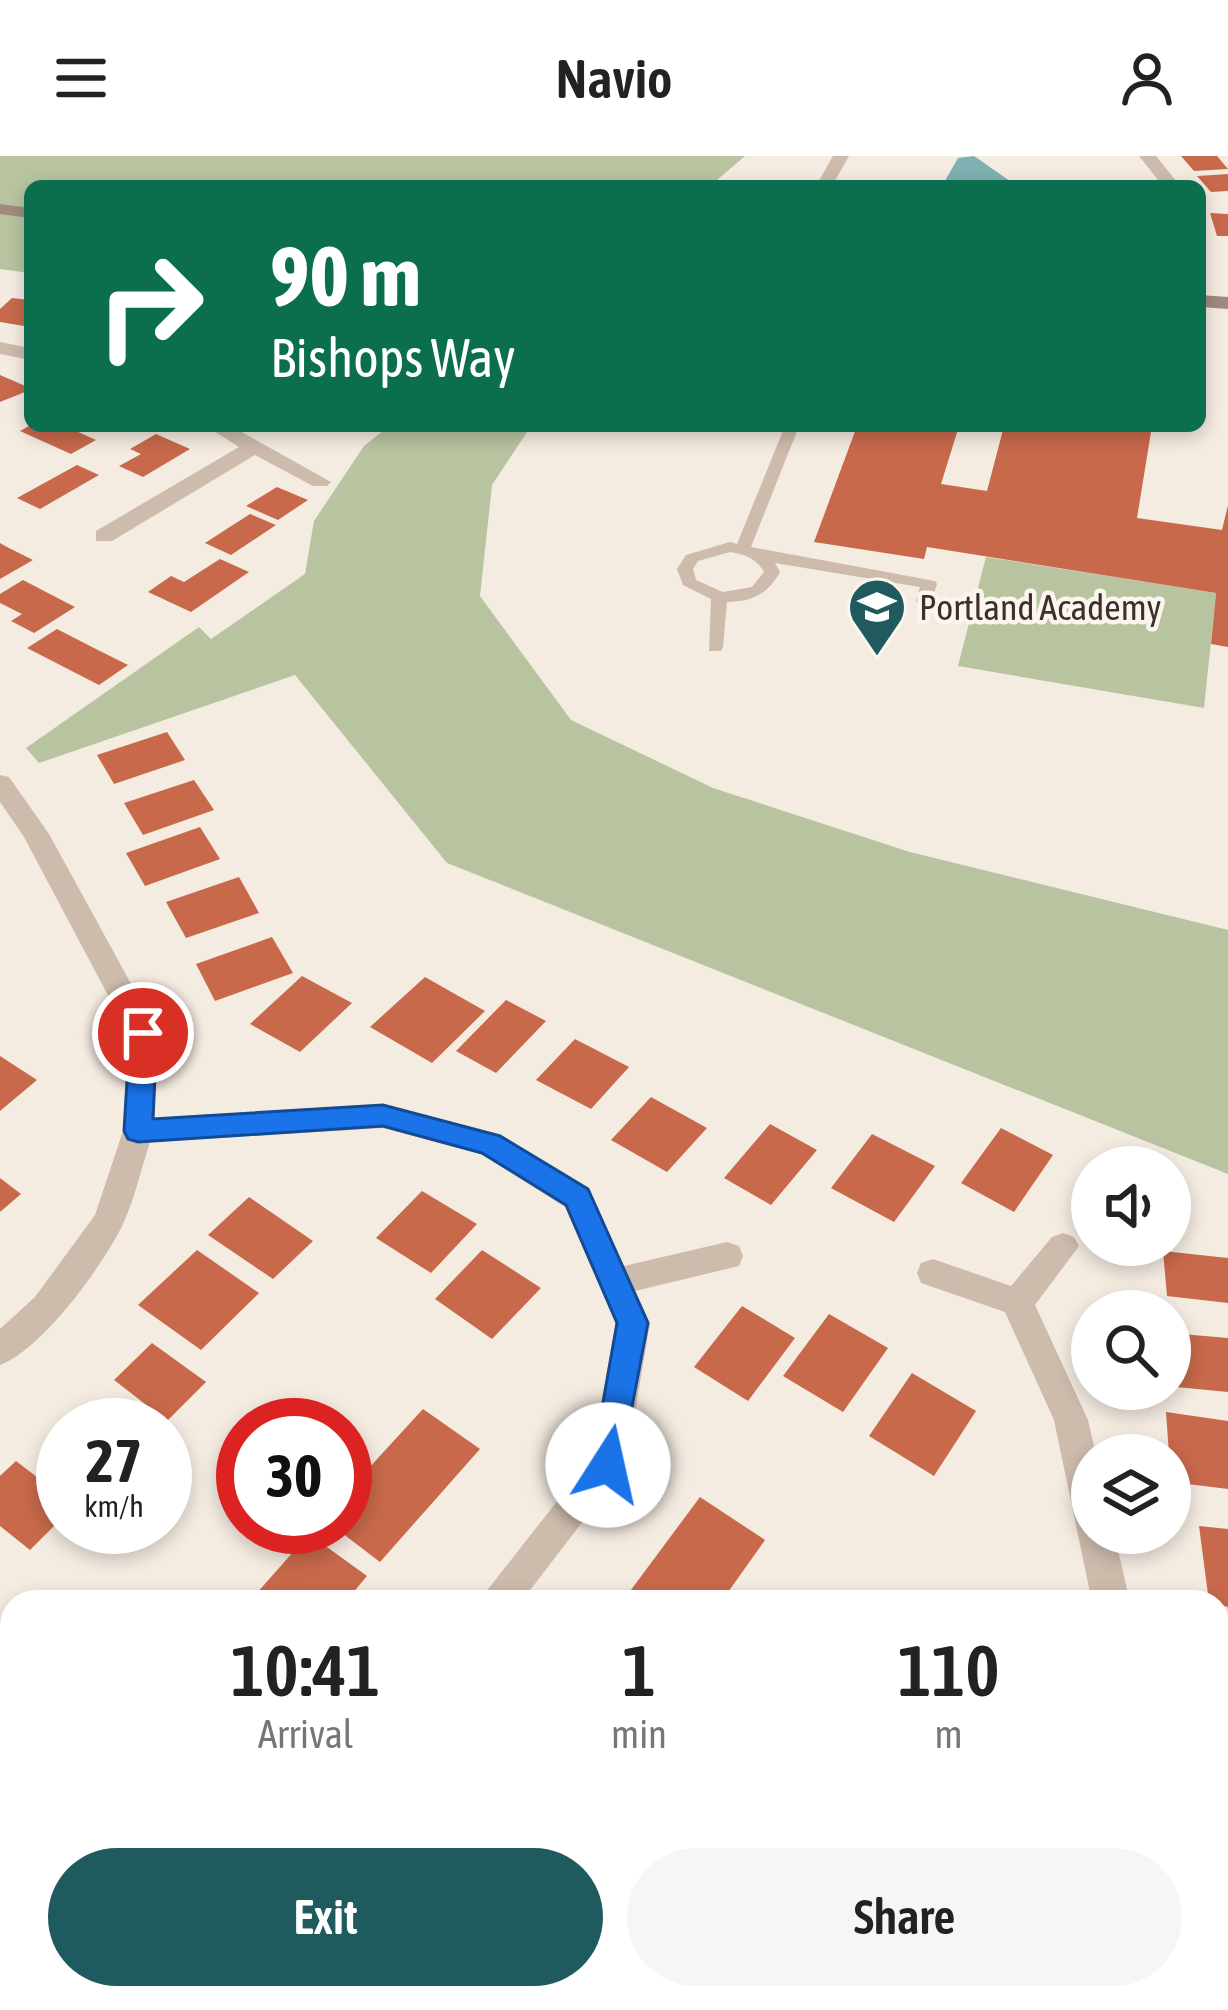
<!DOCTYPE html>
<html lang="en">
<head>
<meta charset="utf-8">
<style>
	body { margin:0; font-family:"Asap Condensed",sans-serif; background:#f6f6f6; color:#222; height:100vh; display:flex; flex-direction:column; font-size:45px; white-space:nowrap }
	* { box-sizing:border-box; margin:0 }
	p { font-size:39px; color:#767676 }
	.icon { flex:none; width:66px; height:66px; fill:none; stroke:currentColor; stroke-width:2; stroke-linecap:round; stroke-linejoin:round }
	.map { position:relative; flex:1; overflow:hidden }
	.sheet { position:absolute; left:0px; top:1434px; width:1230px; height:420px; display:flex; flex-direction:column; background:#fff; border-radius:36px 36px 0 0; box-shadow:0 6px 18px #0003 }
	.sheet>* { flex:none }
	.top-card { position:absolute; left:24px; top:24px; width:1182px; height:252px; border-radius:18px; box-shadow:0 6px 18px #0003; background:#0b6e4f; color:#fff; overflow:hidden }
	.tools { position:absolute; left:1071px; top:990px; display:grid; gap:24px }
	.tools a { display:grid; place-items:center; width:120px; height:120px; border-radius:50%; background:#fff; box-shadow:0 6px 18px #0003; font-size:60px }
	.speed { position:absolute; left:36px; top:1242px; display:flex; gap:24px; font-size:60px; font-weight:700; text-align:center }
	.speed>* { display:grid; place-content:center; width:156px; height:156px; border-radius:50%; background:#fff; box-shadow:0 6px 18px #0003; line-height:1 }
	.speed small { font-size:30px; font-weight:400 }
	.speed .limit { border:18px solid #d22; background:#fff; color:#111 }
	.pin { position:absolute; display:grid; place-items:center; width:102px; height:102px; color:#fff; margin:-51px; border:6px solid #fff; border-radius:50%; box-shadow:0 3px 12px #0007 }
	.me { position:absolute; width:132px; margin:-66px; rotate:10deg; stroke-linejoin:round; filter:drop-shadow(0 0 9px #0008) }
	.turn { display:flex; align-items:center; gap:42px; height:252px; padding:0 48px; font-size:54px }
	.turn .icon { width:156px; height:156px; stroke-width:2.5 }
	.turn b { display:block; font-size:84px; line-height:102px }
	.eta { display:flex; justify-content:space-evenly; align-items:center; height:204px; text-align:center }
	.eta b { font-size:72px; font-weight:600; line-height:84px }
	.button { display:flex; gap:24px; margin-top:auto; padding:24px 48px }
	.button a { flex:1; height:138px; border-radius:72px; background:#1f5a5e; color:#fff; font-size:48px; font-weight:600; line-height:138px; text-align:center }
	.button a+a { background:#f6f6f6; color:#222 }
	header { display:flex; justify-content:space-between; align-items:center; height:156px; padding:0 48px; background:#fff; font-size:54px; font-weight:600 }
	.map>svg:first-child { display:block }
</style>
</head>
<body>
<header><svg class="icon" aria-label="menu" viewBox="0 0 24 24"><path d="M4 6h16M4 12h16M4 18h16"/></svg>Navio<svg class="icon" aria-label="person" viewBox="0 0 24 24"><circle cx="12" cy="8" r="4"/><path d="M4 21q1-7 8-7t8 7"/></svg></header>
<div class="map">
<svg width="1228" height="1854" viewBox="0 0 1228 1854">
	<rect width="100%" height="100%" fill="#f4ebe1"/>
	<g fill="#b8c4a0">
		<polygon points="0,0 745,0 710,30 30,30 30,117 0,113"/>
		<polygon points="389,270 531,270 492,329 480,440 571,564 713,632 910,696 1228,774 1228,1018 447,707 295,519 39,607 26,592 199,471 211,483 305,418 314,365 364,290"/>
		<polygon points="986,401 1216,437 1204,552 958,510"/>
	</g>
	<polygon fill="#7fb0b2" points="974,0 1017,30 948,30 946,23 958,2"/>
	<g fill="#c8694b">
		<polygon points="1181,0 1217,0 1228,13 1194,15"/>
		<polygon points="1228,18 1228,35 1211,36 1197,20"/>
		<polygon points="1210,57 1228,58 1228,80 1217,80"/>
		<polygon points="12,142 30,144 30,171 0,166 0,153"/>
		<polygon points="0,219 30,232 30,234 0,246"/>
		<polygon points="29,270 65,270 96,284 71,298 20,275"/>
		<polygon points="857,270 959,270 941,328 987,335 1004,270 1152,270 1137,362 1222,374 1228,349 1228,491 1211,488 1216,437 927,391 924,403 814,386"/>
		<polygon points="156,278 190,293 143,321 119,310 141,298 130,293"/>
		<polygon points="77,309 99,319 40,353 17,342"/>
		<polygon points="277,331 308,344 278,364 246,350"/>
		<polygon points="250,358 276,369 231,399 205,387"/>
		<polygon points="0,387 5,390 33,404 0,423"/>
		<polygon points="220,403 249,416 191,456 148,436 171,420 184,426"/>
		<polygon points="23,424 46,436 75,451 34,477 11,465 22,458 0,447 0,438"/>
		<polygon points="57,473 92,491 128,509 99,529 27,492"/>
		<polygon points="167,576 185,604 114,628 97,599"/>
		<polygon points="194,624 214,654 143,679 124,647"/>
		<polygon points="200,671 220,703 145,730 126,697"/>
		<polygon points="239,721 259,757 186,782 166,746"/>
		<polygon points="272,781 293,817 215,845 196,808"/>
		<polygon points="302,820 352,847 300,896 250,868"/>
		<polygon points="425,821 485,855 432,907 370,871"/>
		<polygon points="506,844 546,865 496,917 456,895"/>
		<polygon points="575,883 629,911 591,953 536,924"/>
		<polygon points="0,900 37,924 0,955"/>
		<polygon points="651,941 707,972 667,1016 611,984"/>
		<polygon points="770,968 817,994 771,1049 724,1022"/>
		<polygon points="1001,972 1053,999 1014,1056 961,1027"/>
		<polygon points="872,978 935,1010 894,1066 831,1032"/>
		<polygon points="0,1022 21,1038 0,1056"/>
		<polygon points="422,1035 477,1068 431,1117 376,1082"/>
		<polygon points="249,1041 313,1085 273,1123 208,1079"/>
		<polygon points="197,1094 259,1137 201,1194 138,1149"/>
		<polygon points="482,1094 541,1132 492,1183 435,1143"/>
		<polygon points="1163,1095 1228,1102 1228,1147 1167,1140"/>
		<polygon points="742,1150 795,1182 748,1245 694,1211"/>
		<polygon points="829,1158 888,1192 843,1256 783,1220"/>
		<polygon points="1170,1177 1228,1182 1228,1236 1176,1231"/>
		<polygon points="152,1187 206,1226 167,1265 114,1224"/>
		<polygon points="912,1217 976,1255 934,1320 869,1280"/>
		<polygon points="423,1253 480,1293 380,1406 334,1371 345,1371 345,1338"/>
		<polygon points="1166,1256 1228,1265 1228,1333 1171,1326"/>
		<polygon points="63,1276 63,1313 42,1297"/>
		<polygon points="16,1305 63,1341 63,1361 30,1394 0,1370 0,1320"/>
		<polygon points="700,1341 765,1384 721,1446 622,1446"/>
		<polygon points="1199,1370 1228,1373 1228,1451 1209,1446"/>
		<polygon points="309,1378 367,1420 345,1446 249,1446"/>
		<polygon points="1218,1488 1228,1489 1228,1575 1223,1575"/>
		<polygon points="12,1714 12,1839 0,1853 0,1728"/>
		<polygon points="1218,1763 1228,1764 1228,1848 1205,1845 1218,1842"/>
		<polygon points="320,1842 417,1842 431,1854 312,1854"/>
		<polygon points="799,1842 814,1842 830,1854 792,1854"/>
		<polygon points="867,1842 909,1842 902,1854 884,1854"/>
	</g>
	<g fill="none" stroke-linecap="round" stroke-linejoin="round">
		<path fill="#cdbbac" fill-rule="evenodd" d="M 785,270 L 799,270 L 751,391 L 935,425 L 937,428 L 930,448 L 918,448 L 916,445 L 920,431 L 775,407 L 780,416 C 768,438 752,446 727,446 L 723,491 L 721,495 L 709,495 L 711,443 L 683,429 L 677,413 L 686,399 L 730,386 L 737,388 ZM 730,396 C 745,398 757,403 764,416 L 752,431 L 723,436 L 696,424 L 693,413 L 698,405 Z"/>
		<g fill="#cdbbac" fill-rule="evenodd">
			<polygon points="833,0 849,0 832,30 816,30"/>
			<polygon points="1139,0 1156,0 1180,30 1163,30"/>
			<polygon points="0,186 30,192 30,204 0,198"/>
			<polygon points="206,270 231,270 331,326 327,330 313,330 255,299 112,385 96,385 96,375 239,291"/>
			<path d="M 0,619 L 9,621 L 49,678 L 158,877 L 154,962 L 383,948 L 490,976 L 588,1033 L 624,1110 L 727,1086 L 739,1090 L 743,1100 L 739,1110 L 635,1135 L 650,1167 L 626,1309 L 521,1446 L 478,1446 L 591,1302 L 616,1167 L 565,1051 L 481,998 L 383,972 L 150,986 C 141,1013 135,1042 123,1068 C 104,1108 42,1194 0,1209 L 0,1173 L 35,1141 L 95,1059 L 123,975 L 128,877 L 24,681 L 0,646 Z"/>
			<polygon points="1063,1077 1074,1081 1079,1090 1035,1149 1088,1264 1096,1299 1092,1299 1092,1377 1114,1377 1130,1446 1092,1446 1054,1264 1005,1156 921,1127 917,1117 921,1107 933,1103 1011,1130 1052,1081"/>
			<polygon points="151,1842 200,1842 195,1854 146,1854"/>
			<polygon points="1043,1842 1087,1842 1082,1854 1038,1854"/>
		</g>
		<g fill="#a18a7d" fill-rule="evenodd">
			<polygon points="0,48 30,52 30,62 0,58"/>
			<polygon points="1200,139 1228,141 1228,153 1200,151"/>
		</g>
	</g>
	<polygon fill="#1a73e8" stroke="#114b97" stroke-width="3" points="143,867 157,877 153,963 383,949 500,980 588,1033 648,1167 619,1319 608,1323 596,1319 592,1309 617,1167 566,1049 482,997 383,970 138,986 128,983 124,975 130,877"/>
	<defs>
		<g id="school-pin" transform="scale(3)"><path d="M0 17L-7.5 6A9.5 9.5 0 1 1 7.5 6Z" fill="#1f5a5e" stroke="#fbf5ee"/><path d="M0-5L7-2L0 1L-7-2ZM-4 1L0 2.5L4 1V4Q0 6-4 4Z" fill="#fff"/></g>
	</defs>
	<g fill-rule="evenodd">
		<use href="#school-pin" x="877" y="451"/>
	</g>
	<g text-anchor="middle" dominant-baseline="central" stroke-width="9" stroke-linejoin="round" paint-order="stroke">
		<g font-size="36" fill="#3b302b" stroke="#fbf5ee" text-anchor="start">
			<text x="919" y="451">Portland Academy</text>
		</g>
	</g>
</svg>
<div class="tools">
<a><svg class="icon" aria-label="sound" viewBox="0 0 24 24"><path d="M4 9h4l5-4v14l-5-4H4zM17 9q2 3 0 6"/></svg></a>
<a><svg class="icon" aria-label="search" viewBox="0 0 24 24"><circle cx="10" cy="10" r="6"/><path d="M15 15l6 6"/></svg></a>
<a><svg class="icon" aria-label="layers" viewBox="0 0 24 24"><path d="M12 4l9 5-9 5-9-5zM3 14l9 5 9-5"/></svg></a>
</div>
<div class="speed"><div>27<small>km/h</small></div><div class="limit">30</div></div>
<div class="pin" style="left:143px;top:877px;background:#d93025"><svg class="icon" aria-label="arrive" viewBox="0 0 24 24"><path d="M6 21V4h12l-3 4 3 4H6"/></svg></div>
<svg class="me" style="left:608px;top:1309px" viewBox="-20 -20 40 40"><circle r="19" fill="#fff"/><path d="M0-13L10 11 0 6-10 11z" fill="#1a73e8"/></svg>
<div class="top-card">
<div class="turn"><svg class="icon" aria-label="right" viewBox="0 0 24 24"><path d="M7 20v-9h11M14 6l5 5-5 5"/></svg><div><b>90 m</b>Bishops Way</div></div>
</div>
<section class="sheet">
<div class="eta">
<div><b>10:41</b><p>Arrival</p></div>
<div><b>1</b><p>min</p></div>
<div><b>110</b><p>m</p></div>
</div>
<div class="button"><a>Exit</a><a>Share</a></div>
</section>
</div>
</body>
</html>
